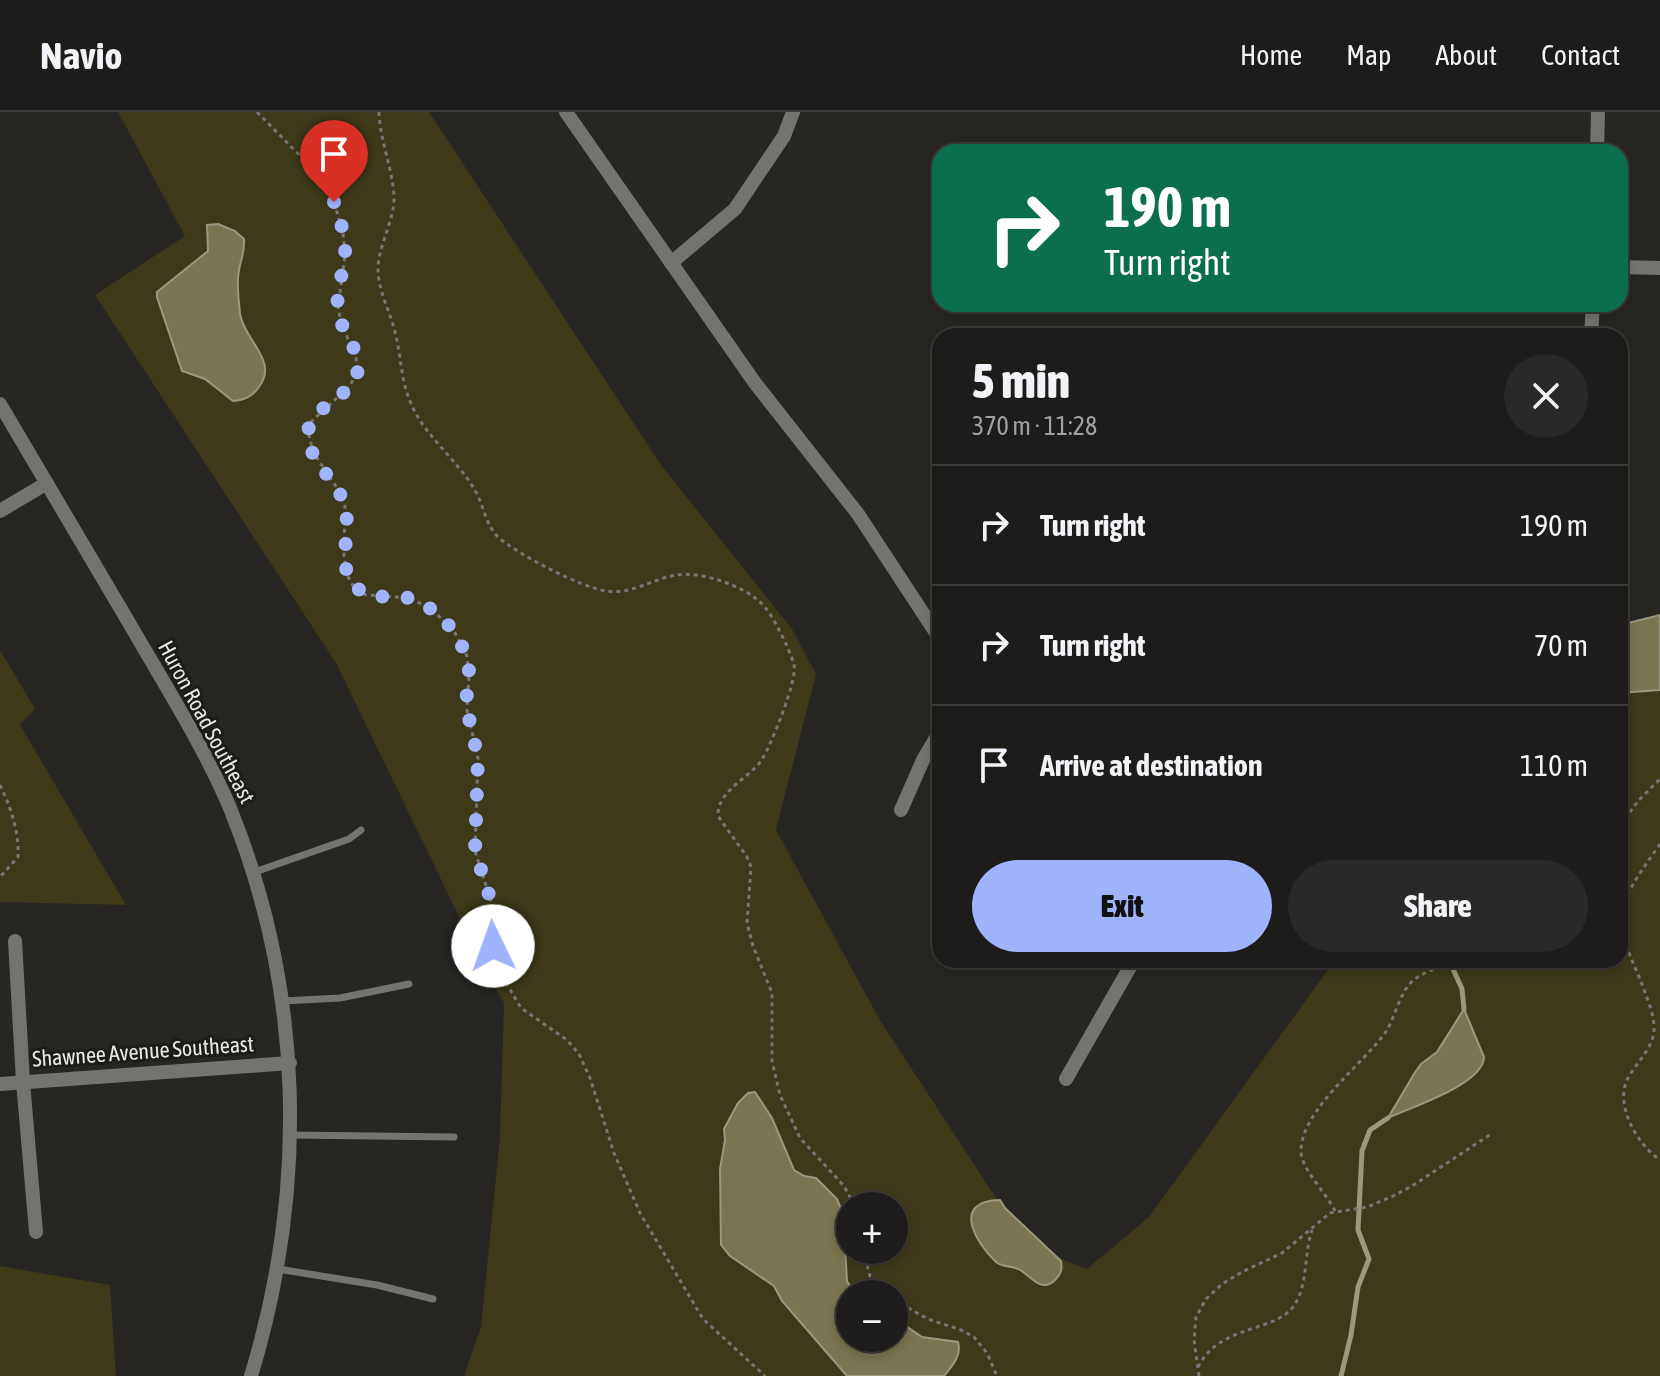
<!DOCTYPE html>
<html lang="en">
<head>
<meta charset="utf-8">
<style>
	body { margin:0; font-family:"Asap Condensed",sans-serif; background:#2a2927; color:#f1f3f6; height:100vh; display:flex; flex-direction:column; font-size:30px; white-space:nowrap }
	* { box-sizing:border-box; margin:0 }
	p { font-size:26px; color:#a0a1a2 }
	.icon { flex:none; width:44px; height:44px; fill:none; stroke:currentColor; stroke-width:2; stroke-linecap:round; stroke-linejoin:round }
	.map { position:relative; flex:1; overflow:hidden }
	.panel { position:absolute; left:932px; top:216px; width:696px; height:640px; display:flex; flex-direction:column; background:#1d1c1a; border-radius:24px; box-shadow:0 4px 12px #0003,0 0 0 2px #3b3a39 }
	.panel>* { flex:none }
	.top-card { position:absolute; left:932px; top:32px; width:696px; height:168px; border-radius:24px; box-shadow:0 4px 12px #0003,0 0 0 2px #3b3a39; background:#0b6e4f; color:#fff; overflow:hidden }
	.controls { position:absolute; left:836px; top:1080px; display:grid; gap:16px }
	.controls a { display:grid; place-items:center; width:72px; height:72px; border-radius:50%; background:#1d1c1a; box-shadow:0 4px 12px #0003,0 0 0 2px #3b3a39; font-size:40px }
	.pin { position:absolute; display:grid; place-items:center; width:68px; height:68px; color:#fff; margin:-82px -34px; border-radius:50% 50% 50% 0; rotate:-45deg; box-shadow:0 0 8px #0007 }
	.pin .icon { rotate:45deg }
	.me { position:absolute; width:88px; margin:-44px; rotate:357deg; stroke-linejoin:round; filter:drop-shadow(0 0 6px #0008) }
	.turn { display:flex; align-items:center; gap:28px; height:168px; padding:0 40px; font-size:36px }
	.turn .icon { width:104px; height:104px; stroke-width:2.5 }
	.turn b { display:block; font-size:56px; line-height:68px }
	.round { display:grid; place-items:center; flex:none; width:84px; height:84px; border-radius:42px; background:#2a2927 }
	.head { display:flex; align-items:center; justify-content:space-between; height:136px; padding:0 40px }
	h1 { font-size:48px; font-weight:800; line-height:60px }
	.button { display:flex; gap:16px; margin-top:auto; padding:16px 40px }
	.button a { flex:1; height:92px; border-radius:48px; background:#a0b3fd; color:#111; font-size:32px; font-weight:800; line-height:92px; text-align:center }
	.button a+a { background:#2a2927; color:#f1f3f6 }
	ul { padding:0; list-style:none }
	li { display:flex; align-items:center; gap:24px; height:120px; padding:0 40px; border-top:2px solid #3b3a39 }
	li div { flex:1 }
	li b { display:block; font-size:30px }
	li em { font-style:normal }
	header { display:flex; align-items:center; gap:48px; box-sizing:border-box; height:112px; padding:0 40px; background:#1d1c1a; border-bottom:2px solid #3b3a39 }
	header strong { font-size:38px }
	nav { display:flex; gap:44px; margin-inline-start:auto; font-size:28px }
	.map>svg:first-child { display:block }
</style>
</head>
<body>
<header>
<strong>Navio</strong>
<nav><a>Home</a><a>Map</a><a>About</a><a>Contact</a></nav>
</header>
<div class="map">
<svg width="1660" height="1264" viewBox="0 0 1660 1264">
	<rect width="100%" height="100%" fill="#272622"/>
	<g fill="#3d3919" fill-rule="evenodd">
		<path d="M 118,0 L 429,0 L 661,353 L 792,517 L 816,562 L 776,718 L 881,910 L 1000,1092 L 1031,1124 L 1061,1147 L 1087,1157 L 1149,1105 L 1335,848 L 1620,848 L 1620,581 L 1660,578 L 1660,1264 L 464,1264 L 481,1215 L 500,1025 L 504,891 L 486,860 L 336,551 L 95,183 L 185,124 ZM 850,1094 L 894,1094 L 894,1138 L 850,1138 ZM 850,1182 L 894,1182 L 894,1226 L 850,1226 Z"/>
		<polygon points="0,538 35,597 20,613 126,793 0,790"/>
		<polygon points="0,1154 110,1173 116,1264 0,1264"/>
	</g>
	<g fill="#797551" stroke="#9b987e" stroke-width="2">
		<path d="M 218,112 L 235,119 L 244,127 C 245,139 241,147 239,158 C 236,172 239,188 240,202 C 244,228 279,249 259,275 C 252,285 244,288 233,289 L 205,267 L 182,259 L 157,185 L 157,180 L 208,139 L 207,113 Z"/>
		<polygon points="1660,503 1660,578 1620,581 1620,513"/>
		<path d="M 1464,897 L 1484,945 C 1484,972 1411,995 1388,1006 L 1414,962 L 1421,952 L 1437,940 Z"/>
		<path d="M 755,980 L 772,1006 L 794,1058 L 804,1064 L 816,1066 L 837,1087 L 843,1101 L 847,1169 L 855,1182 L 850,1182 L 850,1226 L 894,1226 L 894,1206 L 922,1225 L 958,1230 C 962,1244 952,1254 944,1264 L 847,1264 L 782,1189 L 774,1174 L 730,1144 L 721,1133 L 720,1057 L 725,1028 L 724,1017 L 738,991 L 748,981 Z"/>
		<path d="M 1000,1088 L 1005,1096 L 1061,1149 C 1062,1156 1062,1161 1056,1167 C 1042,1182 1032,1165 1020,1158 C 1012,1153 1003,1156 996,1150 C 975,1130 951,1089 1000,1088 Z"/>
	</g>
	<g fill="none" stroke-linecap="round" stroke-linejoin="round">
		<g stroke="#9b987e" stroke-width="5">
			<polyline points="1449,848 1462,877 1464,897"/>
			<polyline points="1341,1264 1351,1223 1358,1175 1369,1147 1358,1118 1362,1039 1370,1018 1388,1006"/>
		</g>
		<g stroke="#777673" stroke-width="3" stroke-dasharray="4 4" stroke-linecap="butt">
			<polyline points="257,0 320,64 334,90 343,121 345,144 338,194 341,211 356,245 357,260 350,274 312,309 308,319 313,340 337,376 345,394 344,444 347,463 355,477 366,483 410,486 434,499 455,521 467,544 469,563 467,598 478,646 475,739 491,789 493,834 502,864 521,896 567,928 579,942 590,966 614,1041 640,1101 703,1207 765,1264"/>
			<path d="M 379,0 C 380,29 392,55 394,83 C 395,107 380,130 378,154 C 377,178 391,200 396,224 C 401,245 401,268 410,289 C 424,325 459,348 477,382 C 484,396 486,413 498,425 C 517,442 580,475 606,479 C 631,483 652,467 676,463 C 700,459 742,473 760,490 C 772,500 790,538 794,553 C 798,567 770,636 761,649 C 748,667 717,679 718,704 L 747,745 L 751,755 L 747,811 L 753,834 L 772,881 L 772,949 L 780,983 L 800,1026 L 844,1074 L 855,1094"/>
			<path d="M 0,673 C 11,696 19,719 18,745 L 0,765"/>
			<polyline points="1620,713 1639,688 1660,667"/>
			<path d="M 1660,732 C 1648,750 1620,785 1621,807 C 1622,829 1634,852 1642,872 C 1647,887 1655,903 1654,919 C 1652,938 1635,952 1627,968 C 1615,995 1638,1033 1660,1048"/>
			<path d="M 1335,1099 C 1327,1082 1302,1058 1301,1040 C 1300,999 1363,952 1385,921 C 1396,905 1399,879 1415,867 C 1431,855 1454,852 1473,848"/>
			<polyline points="863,1138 870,1164 886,1182"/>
			<polyline points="894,1188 928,1207 961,1218 974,1225 987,1241 997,1264"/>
			<path d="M 1198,1255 C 1220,1211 1278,1221 1295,1192 C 1308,1172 1304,1141 1312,1118"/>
			<polyline points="1199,1264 1194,1228 1196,1205 1206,1187 1222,1172 1242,1160 1282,1141 1330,1101 1367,1095 1391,1085 1412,1074 1491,1022"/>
		</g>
		<g stroke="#74736e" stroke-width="7">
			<polyline points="252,761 349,727 361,718"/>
			<polyline points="283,889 340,886 409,872"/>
			<polyline points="292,1023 454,1025"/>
			<polyline points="278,1157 377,1173 433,1187"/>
		</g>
		<g stroke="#74736e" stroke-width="14">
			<polyline points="566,0 755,271 858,402 940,527"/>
			<polyline points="1597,40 1598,0"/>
			<polyline points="671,151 735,97 784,24 793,0"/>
			<polyline points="1620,155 1660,156"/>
			<polyline points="1591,224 1593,192"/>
			<path d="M 0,292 C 45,368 90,444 135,521 C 168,578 204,635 230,696 C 304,879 308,1076 251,1264"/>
			<polyline points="0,399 47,371"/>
			<polyline points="901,698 923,648 940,619"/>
			<polyline points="15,829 23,970 36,1120"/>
			<polyline points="1066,967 1134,848"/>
			<polyline points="0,972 290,951"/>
		</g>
	</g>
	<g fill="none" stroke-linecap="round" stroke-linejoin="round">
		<path stroke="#a0b3fd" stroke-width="14" stroke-dasharray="0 25.2" d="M 334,90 C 340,107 346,125 345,143 C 343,164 334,183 339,204 C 344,224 366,245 355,267 C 345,287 309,297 308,321 C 307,348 336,367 344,391 C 353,419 336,448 353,474 L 370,484 L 410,486 L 427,494 L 446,509 L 465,539 L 469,557 L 466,593 L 478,646 L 475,739 L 491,789 L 493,834"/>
	</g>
	<g text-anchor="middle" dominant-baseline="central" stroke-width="6" stroke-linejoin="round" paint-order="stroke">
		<g font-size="22" fill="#eae9e6" stroke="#1d1d18">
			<text transform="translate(207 610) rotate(62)">Huron Road Southeast</text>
			<text transform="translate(143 939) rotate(-4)">Shawnee Avenue Southeast</text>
		</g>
	</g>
</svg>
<div class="controls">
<a>+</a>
<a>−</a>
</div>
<div class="pin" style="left:334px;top:90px;background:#d93025"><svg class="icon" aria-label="arrive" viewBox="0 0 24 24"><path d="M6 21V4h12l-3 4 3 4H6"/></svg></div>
<svg class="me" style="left:493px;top:834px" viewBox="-20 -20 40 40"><circle r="19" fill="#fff"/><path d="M0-13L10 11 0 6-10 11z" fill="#a0b3fd"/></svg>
<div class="top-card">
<div class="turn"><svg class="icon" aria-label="right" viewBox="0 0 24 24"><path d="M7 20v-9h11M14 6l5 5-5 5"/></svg><div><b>190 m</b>Turn right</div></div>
</div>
<section class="panel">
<div class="head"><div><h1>5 min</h1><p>370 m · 11:28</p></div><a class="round"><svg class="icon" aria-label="close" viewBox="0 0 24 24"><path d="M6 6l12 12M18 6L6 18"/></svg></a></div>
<ul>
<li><svg class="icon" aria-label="right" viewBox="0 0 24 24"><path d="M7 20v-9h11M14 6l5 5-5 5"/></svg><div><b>Turn right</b></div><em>190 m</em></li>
<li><svg class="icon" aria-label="right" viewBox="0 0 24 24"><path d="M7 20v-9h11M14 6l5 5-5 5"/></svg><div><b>Turn right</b></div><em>70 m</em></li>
<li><svg class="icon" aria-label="arrive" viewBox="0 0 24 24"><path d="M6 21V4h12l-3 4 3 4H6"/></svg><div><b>Arrive at destination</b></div><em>110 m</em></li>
</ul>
<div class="button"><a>Exit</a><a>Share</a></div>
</section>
</div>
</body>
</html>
